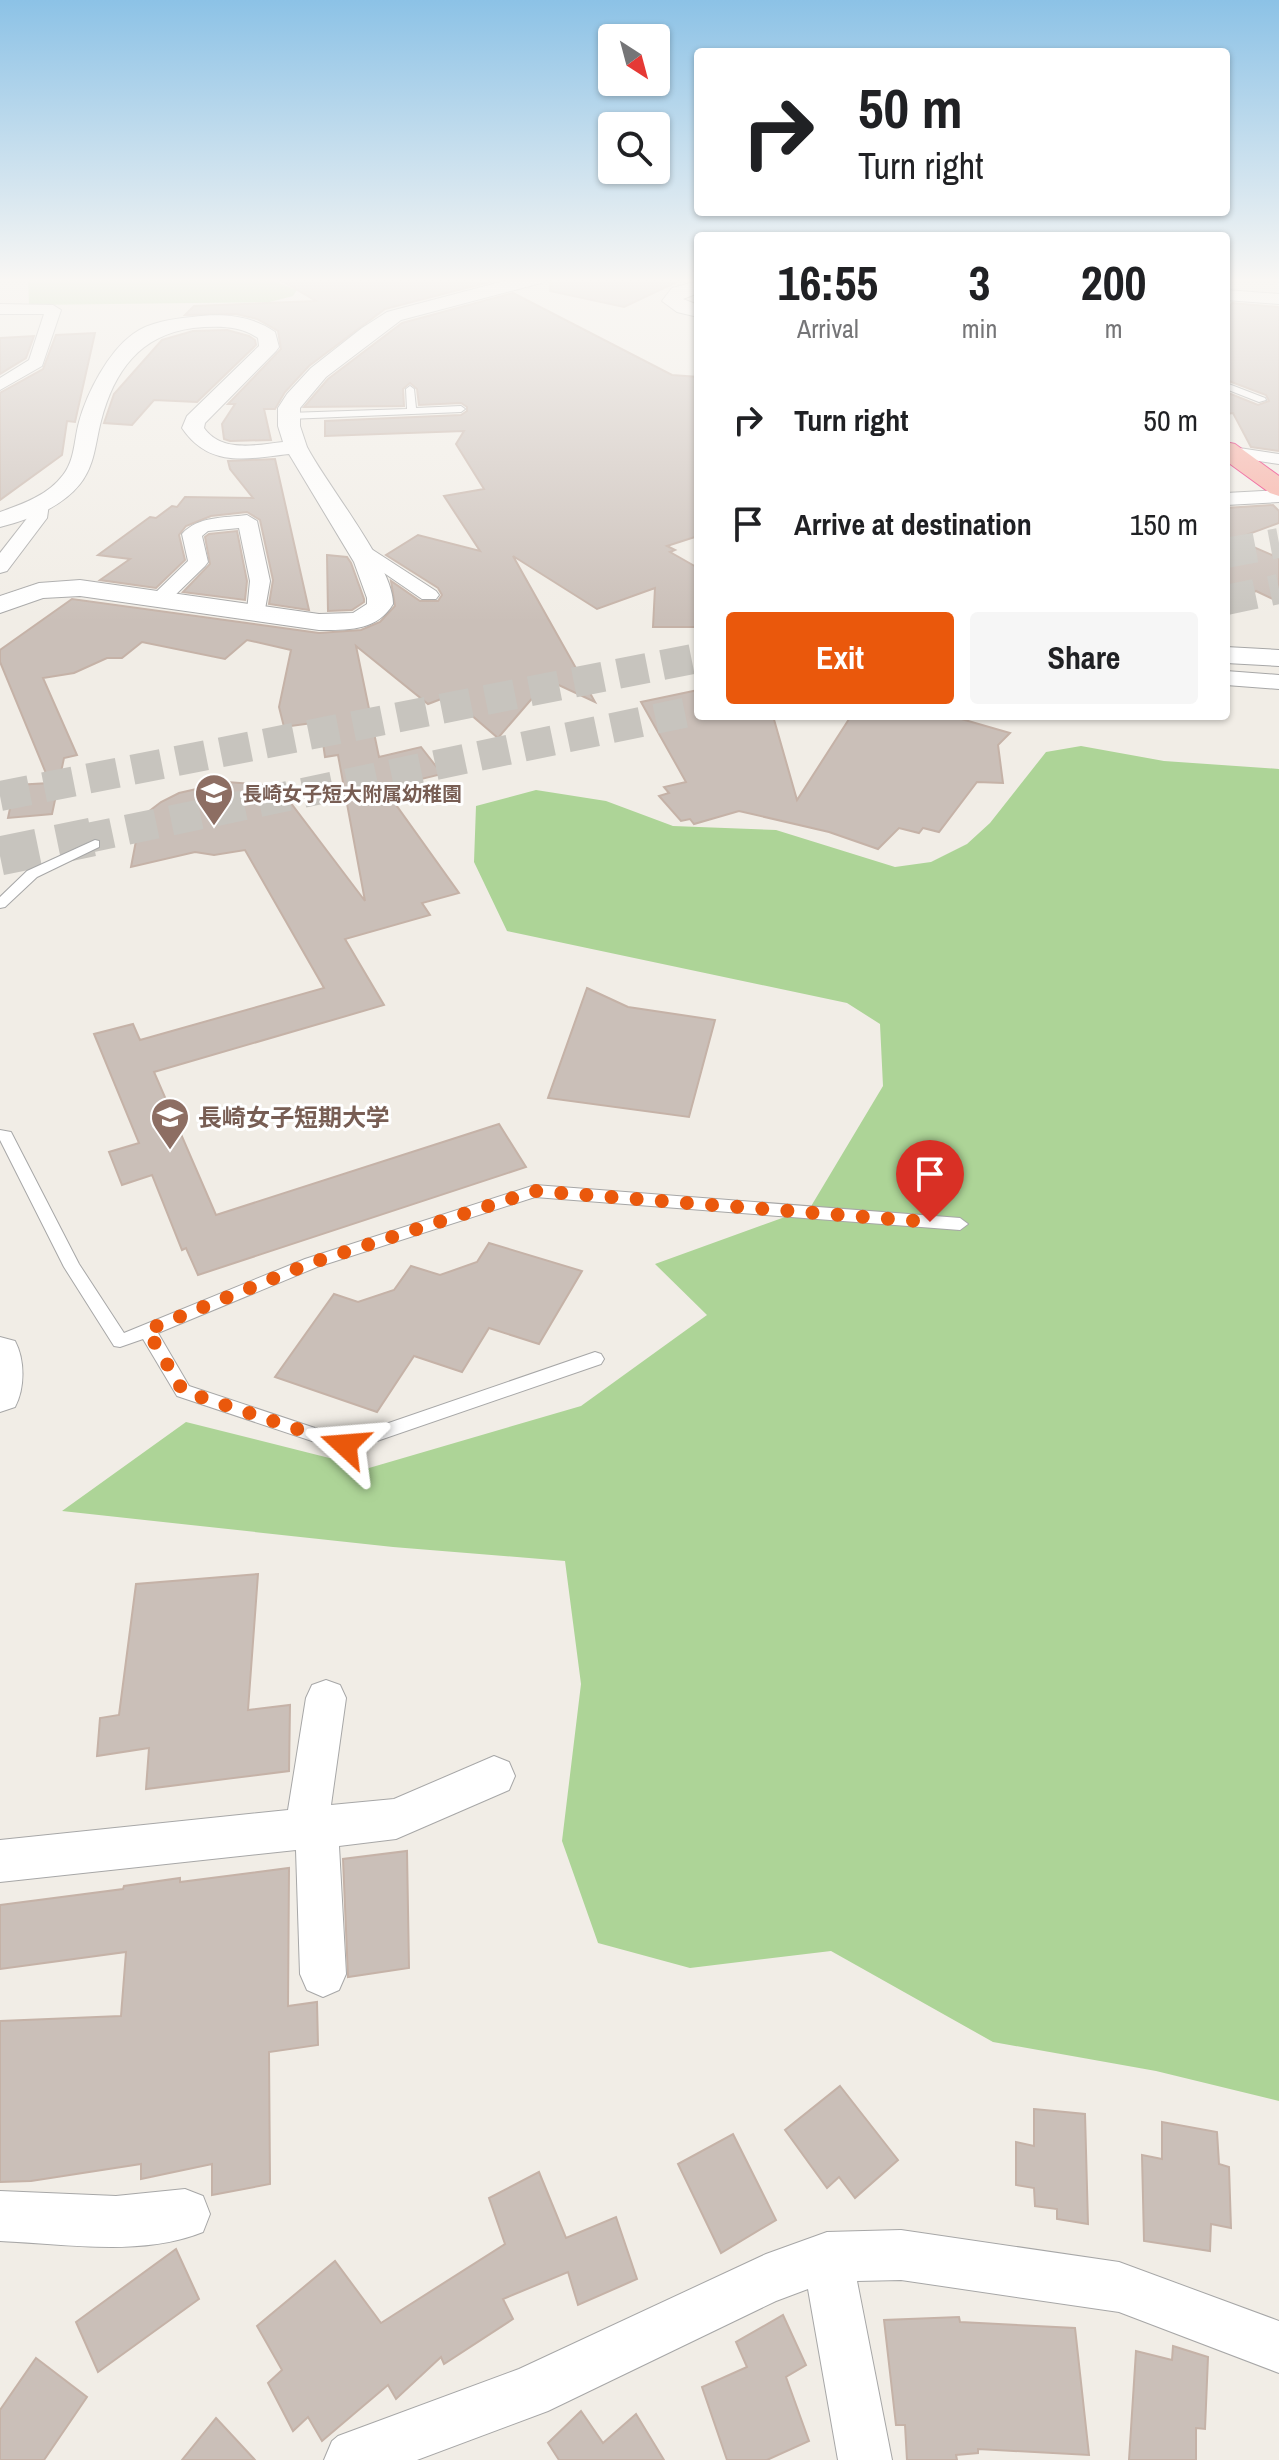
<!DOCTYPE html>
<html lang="en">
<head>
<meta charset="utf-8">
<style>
	body { margin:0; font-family:"Archivo Narrow","Noto Sans JP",sans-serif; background:#f6f6f6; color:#202124; height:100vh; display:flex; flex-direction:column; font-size:30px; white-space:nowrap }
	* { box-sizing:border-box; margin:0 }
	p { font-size:26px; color:#757577 }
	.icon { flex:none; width:44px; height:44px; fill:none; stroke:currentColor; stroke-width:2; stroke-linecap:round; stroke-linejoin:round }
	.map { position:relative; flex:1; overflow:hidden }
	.sheet { position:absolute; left:694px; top:232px; width:536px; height:488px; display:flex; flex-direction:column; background:#fff; border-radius:8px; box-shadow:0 2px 6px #0004 }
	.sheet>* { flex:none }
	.hud { position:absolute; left:694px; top:48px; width:536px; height:168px; border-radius:8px; box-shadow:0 2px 6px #0004; background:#fff; color:#202124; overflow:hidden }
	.needle { width:52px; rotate:144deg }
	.buttons { position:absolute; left:598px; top:24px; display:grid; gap:16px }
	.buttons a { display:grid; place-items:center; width:72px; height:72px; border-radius:8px; background:#fff; box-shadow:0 2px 6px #0004; font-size:40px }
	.pin { position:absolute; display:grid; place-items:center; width:68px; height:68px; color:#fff; margin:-82px -34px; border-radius:50% 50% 50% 0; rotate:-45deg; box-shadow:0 0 8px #0007 }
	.pin .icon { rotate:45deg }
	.me { position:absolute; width:88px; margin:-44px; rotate:289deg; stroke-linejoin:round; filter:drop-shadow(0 0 6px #0008) }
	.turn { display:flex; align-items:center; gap:28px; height:168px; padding:0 32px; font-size:36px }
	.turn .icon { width:104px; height:104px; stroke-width:2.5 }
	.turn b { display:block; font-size:56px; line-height:68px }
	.eta { display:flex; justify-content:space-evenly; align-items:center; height:136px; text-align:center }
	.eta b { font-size:48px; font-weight:700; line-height:56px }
	.button { display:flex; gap:16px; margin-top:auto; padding:16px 32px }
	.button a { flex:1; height:92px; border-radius:8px; background:#ea580c; color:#fff; font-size:32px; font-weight:700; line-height:92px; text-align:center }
	.button a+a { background:#f6f6f6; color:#202124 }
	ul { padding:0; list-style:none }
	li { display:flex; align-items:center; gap:24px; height:104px; padding:0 32px }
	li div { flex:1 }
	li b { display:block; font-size:30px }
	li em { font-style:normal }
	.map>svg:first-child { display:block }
</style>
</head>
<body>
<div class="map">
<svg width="1279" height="2460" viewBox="0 0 1279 2460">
	<rect width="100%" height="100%" fill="#f1ede6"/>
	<g fill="#add497">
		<polygon points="28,278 265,278 297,290 293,296 270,302 29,305"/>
		<polygon points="1081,746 1164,761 1279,769 1279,2101 1156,2071 993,2042 831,1951 690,1968 598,1943 562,1841 581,1684 565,1561 393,1547 62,1511 186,1422 369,1468 581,1406 707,1315 655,1264 810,1208 883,1086 880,1024 847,1003 507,931 474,862 476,806 536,790 606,801 673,826 776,830 895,867 931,862 967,844 990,823 1046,752"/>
	</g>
	<g fill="#cabfb8" stroke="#c5b2a7" stroke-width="2">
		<polygon points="277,278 483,278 490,282 385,309 309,366 285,392 275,409 264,409 271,440 230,441 224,439 222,424 235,404 228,404 281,349 278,331 257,319 236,314 185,315 194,306 316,301"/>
		<polygon points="551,278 685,278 624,307 550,291"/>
		<polygon points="513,293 672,375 698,377 698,536 667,546 675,550 670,552 698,568 696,627 653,627 655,588 597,609 513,556 595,702 548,680 498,738 449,696 428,704 356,646 379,757 421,747 442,774 384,788 459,893 422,903 430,915 345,939 384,1005 154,1072 216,1215 499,1124 526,1167 198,1275 186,1248 182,1250 152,1175 122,1185 109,1152 139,1143 94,1034 133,1024 140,1040 324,988 245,850 214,855 195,852 131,867 139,825 143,816 161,802 179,793 227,782 264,785 281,792 287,798 365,901 338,755 325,757 320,722 284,727 279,707 291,650 247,640 225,659 142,642 122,658 107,658 74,673 43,678 77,755 64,758 52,814 8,818 15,785 50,783 0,662 0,650 72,599 319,633 361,630 380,622 395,606 391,581 420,601 438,601 442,595 438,588 386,555 418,535 480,551 444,496 484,489 456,444 464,431 325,436 325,421 461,415 467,411 467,407 461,403 419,405 417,389 410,383 403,389 404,406 304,407 328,379 402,323"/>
		<polygon points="1232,303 1279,307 1279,451 1251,447 1233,413 1226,414 1226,392 1258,405 1269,401 1266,395 1226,380 1226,313"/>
		<polygon points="227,330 249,336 255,340 256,345 197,402 154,400 132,425 104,423 114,394 162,340 193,331"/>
		<polygon points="95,333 75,422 67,421 62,455 0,500 0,393 43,369 56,335"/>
		<polygon points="34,336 26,358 0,374 0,338"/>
		<polygon points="275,459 309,610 269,604 273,580 260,520 247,512 211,516 186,526 179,535 185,560 156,588 100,580 130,559 98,555 150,517 156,518 172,506 177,507 185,497 253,498 230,469 228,461"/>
		<polygon points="1273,505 1279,511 1279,523 1235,539 1279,558 1279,602 1256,591 1226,611 1226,508"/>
		<polygon points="237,531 247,581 245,600 183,592 210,564 205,537 209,534"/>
		<polygon points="327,555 347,557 351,563 364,599 364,602 352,610 328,611"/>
		<polygon points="698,690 698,716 773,716 797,800 851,716 951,716 1010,733 998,745 1003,783 977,782 939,832 923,828 919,833 899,828 878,849 829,832 739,811 694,824 690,819 681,821 659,796 669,793 664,787 686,782 641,702"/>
		<polygon points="587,988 628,1007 715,1020 689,1117 548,1098"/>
		<polygon points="489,1243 582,1271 539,1344 489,1328 462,1372 414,1356 377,1412 275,1377 334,1294 358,1302 394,1290 411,1266 440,1275 477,1262"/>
		<polygon points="258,1574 248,1710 290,1705 289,1771 146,1789 149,1748 97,1756 100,1718 119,1715 136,1584"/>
		<polygon points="407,1851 409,1968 348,1977 343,1859"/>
		<polygon points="289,1868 288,2006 317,2002 318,2045 269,2052 270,2184 212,2195 212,2164 141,2179 141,2164 31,2181 0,2182 0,2021 121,2016 126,1952 0,1969 0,1905 123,1889 124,1886 180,1878 180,1882"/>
		<polygon points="840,2086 898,2160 855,2198 839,2177 827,2188 785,2130"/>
		<polygon points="1034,2109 1085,2114 1088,2224 1057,2219 1057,2209 1035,2206 1034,2188 1016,2185 1016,2142 1034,2146"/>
		<polygon points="1162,2122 1217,2132 1219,2164 1229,2167 1231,2228 1211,2224 1210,2251 1144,2241 1142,2155 1162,2159"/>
		<polygon points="733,2134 776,2220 721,2253 678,2164"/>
		<polygon points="539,2172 566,2238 616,2217 637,2279 578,2305 568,2272 503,2299 513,2319 444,2364 441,2357 396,2399 388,2385 322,2441 308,2417 293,2431 268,2383 282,2370 257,2326 335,2261 381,2323 505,2244 489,2198"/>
		<polygon points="176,2249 199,2299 98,2372 76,2322"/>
		<polygon points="783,2315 806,2365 786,2377 809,2441 767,2460 727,2460 702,2387 747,2367 736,2342"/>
		<polygon points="959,2317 960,2322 1075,2328 1089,2455 978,2449 978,2453 956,2455 957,2460 907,2460 905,2425 896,2425 884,2320"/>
		<polygon points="1173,2346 1208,2357 1205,2429 1196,2428 1196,2460 1129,2460 1136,2351 1172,2360"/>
		<polygon points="36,2358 87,2397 44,2460 0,2460 0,2410"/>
		<polygon points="581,2411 603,2443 636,2414 664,2460 559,2460 548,2443"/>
		<polygon points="216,2418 255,2460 182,2460"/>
	</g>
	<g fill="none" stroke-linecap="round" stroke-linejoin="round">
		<g stroke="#c7c4be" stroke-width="30" stroke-dasharray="30 15" stroke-linecap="butt">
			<polyline points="1226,553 1279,543"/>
			<polyline points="1226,600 1279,589"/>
			<polyline points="0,796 698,658"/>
			<polyline points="83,839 698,710"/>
		</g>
		<polyline stroke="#c7c4be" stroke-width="39" stroke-dasharray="39 20" stroke-linecap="butt" points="0,856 92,837"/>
		<g stroke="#a7a7a7" stroke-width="2">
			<g id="service">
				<polygon points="1226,383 1265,398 1266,400 1259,402 1226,389"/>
				<polygon points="410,386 414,389 416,408 461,406 465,409 461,412 288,419 284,416 288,413 407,409 406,389"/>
				<polygon points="95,840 99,841 99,847 37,877 5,907 0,908 0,897 27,871"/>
				<polygon points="0,1130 11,1132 79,1264 124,1333 305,1259 535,1185 960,1218 968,1224 960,1230 535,1197 317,1267 158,1333 189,1386 345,1438 595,1352 601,1354 604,1359 601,1364 345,1452 177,1396 143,1339 120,1347 114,1346 64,1267 0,1140"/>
			</g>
		</g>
		<g stroke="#a7a7a7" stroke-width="2">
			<g id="minor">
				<polygon points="1226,290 1279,294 1279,304 1226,300"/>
				<polygon points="0,304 53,305 61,310 42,366 0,390 0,378 29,360 44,314 0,314"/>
				<polygon points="1226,446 1279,454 1279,464 1226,456"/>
				<polygon points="1279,490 1279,502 1226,505 1226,493"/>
				<polygon points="40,498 49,504 47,518 7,571 0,573 0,553 28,517 33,500"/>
				<path d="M 247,515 L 257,521 L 270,581 L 264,615 L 257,617 L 247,611 L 250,581 L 239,528 L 208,531 L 202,536 L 208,562 L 205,566 L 167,603 L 153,603 L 150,599 L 153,595 L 188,561 L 182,534 C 198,516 224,518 247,515 Z"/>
				<polygon points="359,541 436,591 439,595 436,599 422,599 352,551 349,547 352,543"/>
				<polygon points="1226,671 1279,675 1279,689 1226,685"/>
				<polygon points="326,1680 340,1685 346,1698 331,1805 394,1799 494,1756 509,1762 515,1776 509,1790 396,1839 339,1846 346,1974 339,1990 323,1997 307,1990 300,1974 296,1850 0,1882 0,1840 288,1810 306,1698 312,1685"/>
				<path d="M 185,2189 L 203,2196 L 210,2214 L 203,2232 C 141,2257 65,2244 0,2241 L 0,2191 L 116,2196 Z"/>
				<polygon points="901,2230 1119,2262 1279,2321 1279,2373 1119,2312 901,2280 857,2281 892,2460 838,2460 808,2289 776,2301 548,2411 417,2460 324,2460 332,2441 338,2436 519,2369 766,2254 827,2232"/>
			</g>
		</g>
		<g stroke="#a7a7a7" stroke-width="2">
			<g id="tertiary">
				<path d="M 516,278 L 547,278 L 545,282 L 401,320 L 326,377 L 300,408 L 300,426 L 307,447 C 326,484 394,567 393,604 C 377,631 348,630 319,630 L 80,596 L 43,598 L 0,613 L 0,596 L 39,583 L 80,580 L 319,614 L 353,613 L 367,604 L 367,598 L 354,562 L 289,454 C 246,459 209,468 182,428 L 187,416 L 259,346 L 258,338 C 239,325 216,326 193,328 C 140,335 114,371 101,421 C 95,444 95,465 80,484 C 61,508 28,520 0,527 L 0,512 C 23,504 48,495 63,475 C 75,460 74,440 79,422 C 87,393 108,352 133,334 C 149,322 173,319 192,317 C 221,313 251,315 275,332 L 279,347 L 276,351 L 205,423 L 204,428 C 222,453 256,445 283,442 L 278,426 L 278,408 L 287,394 L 311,368 L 362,328 L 387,312 Z"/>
				<polygon points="698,281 698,293 683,299 698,305 698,317 677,312 662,301 672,288"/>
				<polygon points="1226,647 1279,650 1279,666 1226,663"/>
				<path d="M 0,1337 L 15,1341 C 25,1360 25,1388 15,1407 L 0,1412 Z"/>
			</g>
		</g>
		<g stroke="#eb176e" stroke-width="2">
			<polygon id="trunk" points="1226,442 1235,444 1279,476 1279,496 1270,493 1226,461"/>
		</g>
		<use href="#service" fill="#fff" fill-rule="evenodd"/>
		<use href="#minor" fill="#fff" fill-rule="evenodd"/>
		<use href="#tertiary" fill="#fff" fill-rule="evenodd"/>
		<use href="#trunk" fill="#f7aa9f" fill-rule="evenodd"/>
	</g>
	<linearGradient id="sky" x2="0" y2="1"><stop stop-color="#8cc2e6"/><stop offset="0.45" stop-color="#f9f7f4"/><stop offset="1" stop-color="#f9f7f4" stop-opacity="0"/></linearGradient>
	<rect width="1279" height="622" fill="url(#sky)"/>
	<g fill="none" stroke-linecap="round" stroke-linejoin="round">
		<polyline stroke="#ea580c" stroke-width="14" stroke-dasharray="0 25.2" points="345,1445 183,1391 147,1330 311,1263 535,1191 930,1222"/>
	</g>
	<defs>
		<g id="school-pin" transform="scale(2)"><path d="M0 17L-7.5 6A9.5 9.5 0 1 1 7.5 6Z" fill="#8d6e63" stroke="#fff"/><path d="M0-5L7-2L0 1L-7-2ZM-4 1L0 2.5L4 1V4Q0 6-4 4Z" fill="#fff"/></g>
		<g id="university-pin" transform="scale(2)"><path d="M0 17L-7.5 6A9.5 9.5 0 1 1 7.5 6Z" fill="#8d6e63" stroke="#fff"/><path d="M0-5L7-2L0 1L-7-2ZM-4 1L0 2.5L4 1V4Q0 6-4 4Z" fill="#fff"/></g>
	</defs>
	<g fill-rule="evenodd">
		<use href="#school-pin" x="214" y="793"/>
		<use href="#university-pin" x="170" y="1117"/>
	</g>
	<g text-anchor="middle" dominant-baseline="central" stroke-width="6" stroke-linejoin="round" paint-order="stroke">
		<g font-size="20" font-weight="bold" fill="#785e54" stroke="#fff" text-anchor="start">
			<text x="242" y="793">長崎女子短大附属幼稚園</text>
		</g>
		<g font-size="24" font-weight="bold" fill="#785e54" stroke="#fff" text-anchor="start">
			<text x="198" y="1117">長崎女子短期大学</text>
		</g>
	</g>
</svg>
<div class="buttons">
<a><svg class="needle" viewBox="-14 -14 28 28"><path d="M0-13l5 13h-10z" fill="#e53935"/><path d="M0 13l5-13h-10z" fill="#757577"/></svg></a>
<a><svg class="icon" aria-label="search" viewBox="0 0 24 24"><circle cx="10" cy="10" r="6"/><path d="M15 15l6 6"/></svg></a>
</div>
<div class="pin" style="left:930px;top:1222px;background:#d93025"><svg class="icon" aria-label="arrive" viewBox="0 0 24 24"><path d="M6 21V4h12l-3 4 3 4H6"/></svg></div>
<svg class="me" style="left:345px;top:1445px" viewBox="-20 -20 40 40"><path d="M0-17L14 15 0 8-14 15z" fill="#ea580c" stroke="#fff" stroke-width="4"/></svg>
<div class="hud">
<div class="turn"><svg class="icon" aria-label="right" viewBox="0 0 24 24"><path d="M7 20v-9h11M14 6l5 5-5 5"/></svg><div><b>50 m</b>Turn right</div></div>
</div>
<section class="sheet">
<div class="eta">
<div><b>16:55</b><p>Arrival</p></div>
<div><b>3</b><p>min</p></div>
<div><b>200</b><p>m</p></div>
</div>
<ul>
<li><svg class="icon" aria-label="right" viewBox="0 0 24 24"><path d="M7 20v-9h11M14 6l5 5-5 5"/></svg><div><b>Turn right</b></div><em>50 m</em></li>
<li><svg class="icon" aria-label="arrive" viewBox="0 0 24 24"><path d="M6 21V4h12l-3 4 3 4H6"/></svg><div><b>Arrive at destination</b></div><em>150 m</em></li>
</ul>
<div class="button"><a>Exit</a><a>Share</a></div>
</section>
</div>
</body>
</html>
